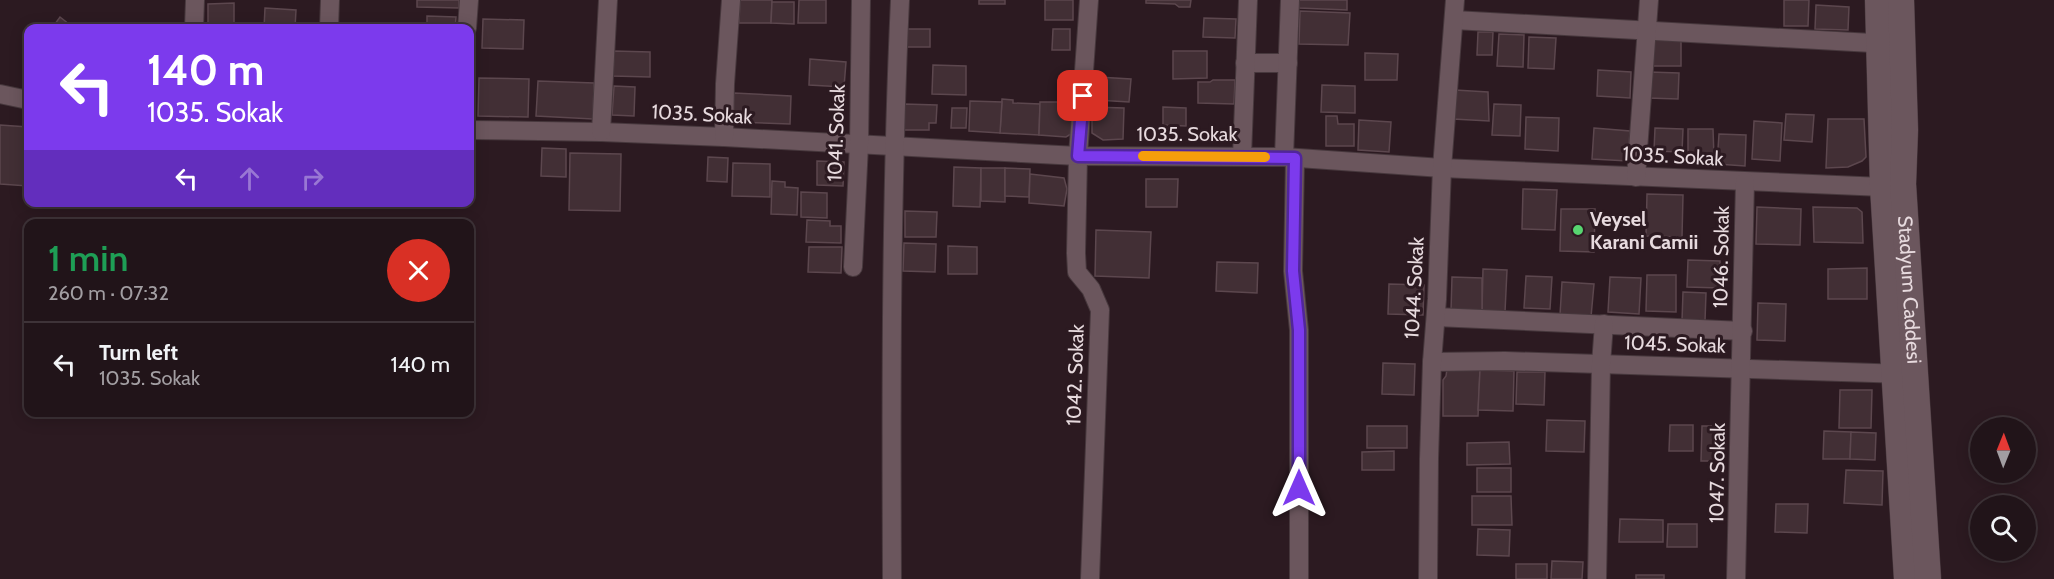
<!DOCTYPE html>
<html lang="en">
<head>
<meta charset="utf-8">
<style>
	body { margin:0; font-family:Cabin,sans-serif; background:#291d22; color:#f1f3f6; height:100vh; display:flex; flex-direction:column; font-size:22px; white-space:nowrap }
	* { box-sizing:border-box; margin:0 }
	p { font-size:20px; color:#a29ea2 }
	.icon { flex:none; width:33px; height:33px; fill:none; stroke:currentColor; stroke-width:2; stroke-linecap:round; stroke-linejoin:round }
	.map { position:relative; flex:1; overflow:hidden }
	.panel { position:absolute; left:24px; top:219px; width:450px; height:198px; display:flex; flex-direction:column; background:#211419; border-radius:12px; box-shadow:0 3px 15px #0003,0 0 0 2px #3e3338 }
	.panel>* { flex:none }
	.top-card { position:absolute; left:24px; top:24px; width:450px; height:183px; border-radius:12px; box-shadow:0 3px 15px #0003,0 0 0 2px #3e3338; background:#7c3aed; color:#fff; overflow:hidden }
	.needle { width:39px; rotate:1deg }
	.fabs { position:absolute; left:1970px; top:417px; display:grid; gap:12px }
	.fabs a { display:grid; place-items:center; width:66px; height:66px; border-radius:50%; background:#211419; box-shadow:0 3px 15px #0003,0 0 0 2px #3e3338; font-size:30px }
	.pin { position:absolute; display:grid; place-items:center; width:51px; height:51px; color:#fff; margin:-26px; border-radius:12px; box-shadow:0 3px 9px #0006 }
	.me { position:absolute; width:66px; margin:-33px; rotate:0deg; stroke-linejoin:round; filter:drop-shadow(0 0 4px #0008) }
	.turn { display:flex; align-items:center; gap:21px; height:126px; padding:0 24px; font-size:27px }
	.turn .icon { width:78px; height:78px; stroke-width:2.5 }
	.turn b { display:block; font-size:42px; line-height:51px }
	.lanes { display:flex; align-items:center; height:57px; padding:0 24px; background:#0003; justify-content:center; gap:30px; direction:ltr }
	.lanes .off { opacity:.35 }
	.round { display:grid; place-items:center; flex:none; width:63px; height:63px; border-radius:32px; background:#291d22 }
	.overview { display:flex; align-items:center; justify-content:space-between; height:102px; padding:0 24px }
	h1 { font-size:36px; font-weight:600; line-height:45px; color:#1e9e55 }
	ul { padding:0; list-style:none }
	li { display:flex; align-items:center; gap:18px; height:84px; padding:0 24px; border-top:2px solid #3e3338 }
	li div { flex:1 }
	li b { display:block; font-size:22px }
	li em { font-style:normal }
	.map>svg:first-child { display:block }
</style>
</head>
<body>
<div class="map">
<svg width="2054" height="579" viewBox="0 0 2054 579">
	<rect width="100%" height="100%" fill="#2c1a21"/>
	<g fill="#422f35" stroke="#5c474e" stroke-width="1.5">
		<polygon points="417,0 459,0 459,8 417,7"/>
		<polygon points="740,0 772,0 771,23 739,23"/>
		<polygon points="799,0 826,0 826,23 798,23"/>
		<rect x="979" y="0" width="26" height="4"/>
		<rect x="1045" y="0" width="28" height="20"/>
		<polygon points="1146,0 1191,0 1190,7 1179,7 1175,4 1146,3"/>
		<polygon points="1299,0 1347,0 1347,10 1299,8"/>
		<polygon points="1784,0 1809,0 1808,26 1784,26"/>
		<polygon points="772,2 794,2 794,24 771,23"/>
		<polygon points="234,3 234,27 208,27 208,4"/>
		<polygon points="1816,5 1849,7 1848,30 1815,29"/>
		<polygon points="265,8 296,10 295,28 264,28"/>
		<polygon points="1300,11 1350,13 1348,45 1299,44"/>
		<polygon points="427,16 456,17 455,28 427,28"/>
		<polygon points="60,17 74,28 52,28"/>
		<polygon points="1204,18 1236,19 1235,38 1203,37"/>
		<polygon points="483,19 524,20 523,49 482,48"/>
		<rect x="906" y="29" width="24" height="18"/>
		<polygon points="1053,29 1070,29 1070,50 1052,50"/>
		<polygon points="1478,32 1493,32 1492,55 1477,55"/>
		<polygon points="1499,34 1524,35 1523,67 1497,66"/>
		<polygon points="1529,37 1556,38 1554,69 1528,68"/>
		<rect x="1650" y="40" width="31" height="26"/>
		<polygon points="614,51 650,52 650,77 613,76"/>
		<polygon points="1173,51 1207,51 1207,78 1173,79"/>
		<polygon points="1365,53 1398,54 1397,80 1365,80"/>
		<polygon points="810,59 846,62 844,87 809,85"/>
		<polygon points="933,65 966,66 966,95 932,94"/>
		<polygon points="1598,70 1631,72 1630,98 1597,96"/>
		<polygon points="1649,72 1679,73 1678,99 1648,98"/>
		<polygon points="1098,77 1131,79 1129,102 1096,100"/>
		<polygon points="479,78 529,79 528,117 478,116"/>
		<polygon points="1213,80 1235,80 1234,104 1198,103 1198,82 1210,82"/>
		<polygon points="538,81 594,83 593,119 536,116"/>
		<polygon points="1322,85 1355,86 1355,113 1321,112"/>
		<polygon points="614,86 635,87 634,116 612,115"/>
		<polygon points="1455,90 1488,92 1489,121 1453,119"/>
		<polygon points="734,93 791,96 790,124 733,122"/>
		<polygon points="1002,99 1013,100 1013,103 1040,104 1039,135 1000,133"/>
		<polygon points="970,101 1002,102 1000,133 969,131"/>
		<polygon points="1040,102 1073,102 1071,134 1066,137 1039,135"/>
		<polygon points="904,104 937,105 936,123 929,123 929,130 903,130"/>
		<polygon points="1494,104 1521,105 1520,136 1492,135"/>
		<polygon points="1092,107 1124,108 1123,139 1103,140 1092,133"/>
		<polygon points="1163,107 1186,108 1186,126 1163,125"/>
		<polygon points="952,108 967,108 966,128 951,128"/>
		<polygon points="1786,114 1814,115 1812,142 1784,140"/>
		<polygon points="1326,116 1337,116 1338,124 1354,124 1354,146 1326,146"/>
		<polygon points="1526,117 1559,118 1558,151 1525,149"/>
		<polygon points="1828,119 1864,119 1866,157 1862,161 1848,167 1826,168"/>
		<polygon points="1359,120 1391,122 1389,152 1358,150"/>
		<polygon points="1754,121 1782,123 1780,161 1752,159"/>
		<polygon points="0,125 28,127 28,186 0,184"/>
		<polygon points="1594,128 1630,131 1628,161 1592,159"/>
		<polygon points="1655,128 1683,129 1682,152 1654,151"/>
		<polygon points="1688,129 1713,129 1714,157 1688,158"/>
		<polygon points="1719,134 1746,135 1745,166 1717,164"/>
		<polygon points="542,148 566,149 566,177 541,176"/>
		<polygon points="570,153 621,154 620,211 569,210"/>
		<polygon points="708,157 728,158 727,182 707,181"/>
		<polygon points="817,161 844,162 843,186 817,185"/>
		<polygon points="733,163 770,164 770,197 732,196"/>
		<polygon points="954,167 981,168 980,207 953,206"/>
		<polygon points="981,168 1005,168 1005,202 981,201"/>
		<polygon points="1005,168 1030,169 1029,197 1005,196"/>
		<polygon points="1030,174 1064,178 1067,189 1064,206 1029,203"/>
		<polygon points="1146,179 1178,179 1177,207 1146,207"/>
		<polygon points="772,181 785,182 785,187 798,188 797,215 771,214"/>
		<polygon points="1523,189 1557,190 1555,230 1522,229"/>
		<polygon points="801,192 827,193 827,218 801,217"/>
		<polygon points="1647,194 1683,195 1682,237 1646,236"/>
		<polygon points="1757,207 1801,209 1800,245 1756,244"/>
		<polygon points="1813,207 1857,208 1862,212 1863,243 1814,242"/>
		<polygon points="1561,209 1595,209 1594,252 1560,251"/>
		<polygon points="905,211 937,212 936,237 905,237"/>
		<polygon points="807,220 830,221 830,226 841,226 841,243 806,242"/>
		<polygon points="1096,230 1151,232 1149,278 1095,276"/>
		<polygon points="904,243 936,244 935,272 903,271"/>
		<polygon points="948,246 977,247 977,274 948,274"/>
		<polygon points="809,247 842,247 841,273 808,272"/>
		<polygon points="1688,260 1720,261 1720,288 1687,287"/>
		<polygon points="1217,262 1258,263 1257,293 1216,291"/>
		<polygon points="1867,268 1867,299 1828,299 1828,269"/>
		<polygon points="1483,269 1507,270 1505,312 1482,311"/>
		<polygon points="1647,275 1676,275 1676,312 1646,311"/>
		<polygon points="1526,276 1552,277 1550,309 1524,308"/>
		<polygon points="1452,277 1482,278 1482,311 1451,311"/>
		<polygon points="1610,277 1641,278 1639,314 1608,312"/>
		<polygon points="1562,282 1594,284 1591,317 1560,315"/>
		<polygon points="1389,284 1424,285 1423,315 1388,314"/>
		<polygon points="1683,292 1706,293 1705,321 1682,321"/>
		<polygon points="1758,303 1786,304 1785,341 1757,340"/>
		<polygon points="1383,363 1415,364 1414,395 1382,394"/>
		<polygon points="1447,369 1480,370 1478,416 1443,416 1443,380 1446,376"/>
		<polygon points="1480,370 1514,371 1513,411 1478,410"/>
		<polygon points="1517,372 1545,372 1544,405 1516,404"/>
		<polygon points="1840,390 1872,390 1871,428 1839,428"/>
		<polygon points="1547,420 1585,421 1584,452 1546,451"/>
		<polygon points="1670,425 1693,425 1693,451 1669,451"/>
		<rect x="1367" y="426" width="40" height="22"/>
		<polygon points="1702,426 1725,426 1724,461 1701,461"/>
		<polygon points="1824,431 1851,432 1850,459 1823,459"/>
		<polygon points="1851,432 1876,433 1875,460 1850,459"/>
		<polygon points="1509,442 1510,464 1467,465 1467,443"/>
		<polygon points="1394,451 1394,470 1362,470 1362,452"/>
		<rect x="1477" y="468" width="34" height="24"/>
		<polygon points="1846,470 1883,471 1882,505 1844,503"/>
		<polygon points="1472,496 1511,496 1512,525 1472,525"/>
		<polygon points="1776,504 1808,504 1807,533 1775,532"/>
		<polygon points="1620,519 1663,520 1663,542 1619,542"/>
		<polygon points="1668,524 1697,524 1697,547 1667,547"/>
		<polygon points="1478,529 1510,530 1509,556 1477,555"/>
		<polygon points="1552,561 1583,562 1582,579 1551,579"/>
		<rect x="1516" y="564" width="31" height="15"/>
		<rect x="1636" y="575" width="28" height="4"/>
	</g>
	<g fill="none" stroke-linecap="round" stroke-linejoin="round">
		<g stroke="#47383d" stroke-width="20">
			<g id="street">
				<polyline points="1089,0 1078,156 1076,253 1077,272 1091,289 1100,310 1090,579"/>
				<polyline points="1454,20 1890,44"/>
				<polyline points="194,28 195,0"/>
				<polyline points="329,28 330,0"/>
				<polyline points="467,28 469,0"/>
				<polyline points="1245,63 1288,63"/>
				<polyline points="0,94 28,100"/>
				<polyline points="470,130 601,132 724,137 1078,156 1284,157 1442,168 1883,187 1893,186"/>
				<polyline points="601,132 608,0"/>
				<polyline points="724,137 725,84 731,0"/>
				<polyline points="1242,156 1248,0"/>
				<polyline points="1284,157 1290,0"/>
				<polyline points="1295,158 1293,271 1299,330 1299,579"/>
				<polyline points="1636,177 1649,0"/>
				<polyline points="853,267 859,145 861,0"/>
				<polyline points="1436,317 1743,331"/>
				<polyline points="1432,362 1505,361 1905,374"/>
				<path d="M 892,579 C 891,386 891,193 900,0"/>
				<polyline points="1428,579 1429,459 1432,362 1437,299 1442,168 1455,0"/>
				<polyline points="1597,579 1601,364 1604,324"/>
				<polyline points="1736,579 1745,182"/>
			</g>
		</g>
		<g stroke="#47383d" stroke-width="27">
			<g id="secondary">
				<polyline points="1878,0 1883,187 1907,579"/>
				<path id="s1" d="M 1901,0 L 1905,130 L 1903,184 L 1928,579"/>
			</g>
		</g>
		<use href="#street" stroke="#6b565d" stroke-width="18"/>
		<use href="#secondary" stroke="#6b565d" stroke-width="26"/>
	</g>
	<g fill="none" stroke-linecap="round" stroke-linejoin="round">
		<g stroke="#51269a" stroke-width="15">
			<polyline id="route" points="1083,96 1078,156 1295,158 1293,271 1299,330 1299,488"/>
		</g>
		<use href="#route" stroke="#7c3aed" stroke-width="10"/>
		<polyline stroke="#f59e0b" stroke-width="10" points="1143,156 1265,157"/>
	</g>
	<circle fill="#57d570" stroke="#2c1a21" stroke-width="2" cx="1578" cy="230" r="6"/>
	<g text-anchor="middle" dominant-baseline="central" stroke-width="6" stroke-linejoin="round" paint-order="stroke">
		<g font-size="20" fill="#e7dade" stroke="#2c1a21">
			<text transform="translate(702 114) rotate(3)">1035. Sokak</text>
			<text transform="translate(836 133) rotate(-88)">1041. Sokak</text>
			<text x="1187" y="134">1035. Sokak</text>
			<text transform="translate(1673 156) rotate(3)">1035. Sokak</text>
			<text transform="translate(1721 257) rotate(-89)">1046. Sokak</text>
			<text transform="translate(1414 288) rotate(-87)">1044. Sokak</text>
			<text stroke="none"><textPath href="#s1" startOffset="290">Stadyum Caddesi</textPath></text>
			<text transform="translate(1675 344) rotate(2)">1045. Sokak</text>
			<text transform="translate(1075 375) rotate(-88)">1042. Sokak</text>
			<text transform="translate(1717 473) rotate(-89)">1047. Sokak</text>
		</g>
		<g font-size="20" font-weight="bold" fill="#e7dade" stroke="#2c1a21" text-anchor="start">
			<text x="1590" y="219">Veysel<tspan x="1590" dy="23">Karani Camii</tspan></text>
		</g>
	</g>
</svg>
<div class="fabs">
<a><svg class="needle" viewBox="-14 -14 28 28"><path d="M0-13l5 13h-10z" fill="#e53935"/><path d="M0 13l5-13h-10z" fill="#a29ea2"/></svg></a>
<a><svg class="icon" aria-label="search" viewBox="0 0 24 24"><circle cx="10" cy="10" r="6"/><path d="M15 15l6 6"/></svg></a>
</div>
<div class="pin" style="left:1083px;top:96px;background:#d93025"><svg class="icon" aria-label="arrive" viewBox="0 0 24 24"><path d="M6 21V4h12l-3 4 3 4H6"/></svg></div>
<svg class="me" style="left:1299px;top:488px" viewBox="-20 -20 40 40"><path d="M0-17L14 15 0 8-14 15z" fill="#7c3aed" stroke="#fff" stroke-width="4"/></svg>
<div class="top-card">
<div class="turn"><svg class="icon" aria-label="left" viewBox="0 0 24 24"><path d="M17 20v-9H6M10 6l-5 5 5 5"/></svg><div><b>140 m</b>1035. Sokak</div></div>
<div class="lanes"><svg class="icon" aria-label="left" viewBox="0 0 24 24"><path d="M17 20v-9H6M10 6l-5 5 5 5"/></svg><svg class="icon off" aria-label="ahead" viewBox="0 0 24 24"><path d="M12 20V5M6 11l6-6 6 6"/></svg><svg class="icon off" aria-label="right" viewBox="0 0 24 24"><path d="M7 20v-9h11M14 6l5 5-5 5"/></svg></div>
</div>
<section class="panel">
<div class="overview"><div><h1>1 min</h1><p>260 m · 07:32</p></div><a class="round" style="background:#d93025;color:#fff"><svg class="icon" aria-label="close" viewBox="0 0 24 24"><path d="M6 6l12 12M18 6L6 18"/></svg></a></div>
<ul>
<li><svg class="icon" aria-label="left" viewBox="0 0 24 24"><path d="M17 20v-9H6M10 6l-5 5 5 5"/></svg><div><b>Turn left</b><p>1035. Sokak</p></div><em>140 m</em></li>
</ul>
</section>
</div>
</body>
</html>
